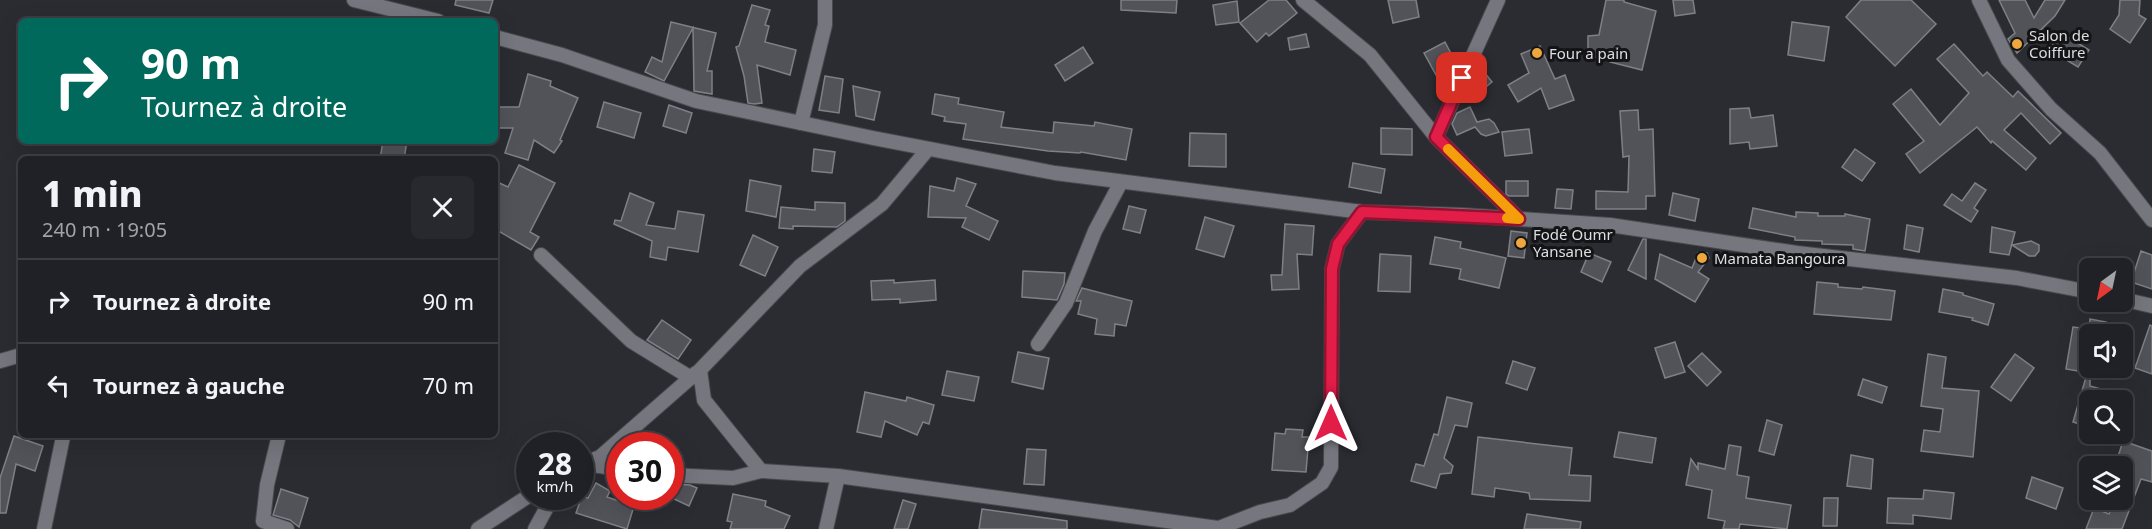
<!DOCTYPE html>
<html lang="fr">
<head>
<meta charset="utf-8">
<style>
	body { margin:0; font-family:"Noto Sans",sans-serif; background:#28292e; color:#f1f3f6; height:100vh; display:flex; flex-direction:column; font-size:22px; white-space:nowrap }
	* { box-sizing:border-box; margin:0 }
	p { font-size:20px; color:#a2a3a7 }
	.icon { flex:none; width:33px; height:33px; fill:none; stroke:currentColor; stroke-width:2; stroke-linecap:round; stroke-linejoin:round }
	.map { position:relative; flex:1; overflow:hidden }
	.drawer { position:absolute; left:18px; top:156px; width:480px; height:282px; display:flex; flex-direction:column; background:#202126; border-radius:9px; box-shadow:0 6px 24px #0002,0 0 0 2px #3d3e43 }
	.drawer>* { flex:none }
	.banner { position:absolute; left:18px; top:18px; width:480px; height:126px; border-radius:9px; box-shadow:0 6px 24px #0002,0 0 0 2px #3d3e43; background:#00695c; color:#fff; overflow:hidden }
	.needle { width:39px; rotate:213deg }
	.controls { position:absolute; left:2079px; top:258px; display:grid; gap:12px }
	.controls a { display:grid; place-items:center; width:54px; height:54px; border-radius:9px; background:#202126; box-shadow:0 6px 24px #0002,0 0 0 2px #3d3e43; font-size:30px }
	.speed { position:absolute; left:516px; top:432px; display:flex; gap:12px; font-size:30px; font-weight:700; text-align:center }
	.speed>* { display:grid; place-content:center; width:78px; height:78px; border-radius:50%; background:#202126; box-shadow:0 6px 24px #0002,0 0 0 2px #3d3e43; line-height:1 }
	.speed small { font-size:15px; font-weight:400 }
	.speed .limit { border:9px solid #d22; background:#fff; color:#111 }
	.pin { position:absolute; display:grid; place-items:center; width:51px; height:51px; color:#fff; margin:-26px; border-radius:12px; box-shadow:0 3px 9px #0006 }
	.me { position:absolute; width:66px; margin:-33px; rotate:0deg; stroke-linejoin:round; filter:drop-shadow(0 0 4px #0008) }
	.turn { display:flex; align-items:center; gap:21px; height:126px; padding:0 24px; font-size:27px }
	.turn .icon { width:78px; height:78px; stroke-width:2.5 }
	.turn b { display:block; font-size:42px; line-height:51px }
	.round { display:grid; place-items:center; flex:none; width:63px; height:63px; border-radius:9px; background:#28292e }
	.headline { display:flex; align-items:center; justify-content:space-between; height:102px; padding:0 24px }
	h1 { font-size:36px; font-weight:800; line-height:45px }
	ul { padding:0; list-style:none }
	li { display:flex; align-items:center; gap:18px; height:84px; padding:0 24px; border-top:2px solid #3d3e43 }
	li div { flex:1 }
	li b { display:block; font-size:22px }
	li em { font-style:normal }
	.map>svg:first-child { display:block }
</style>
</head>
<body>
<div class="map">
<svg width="2152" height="529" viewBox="0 0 2152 529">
	<rect width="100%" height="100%" fill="#2b2c32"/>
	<g fill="#515359" stroke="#7e8087" stroke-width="1.5">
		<polygon points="456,0 493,0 489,13 455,5"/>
		<polygon points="1121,0 1177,0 1176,13 1121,10"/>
		<polygon points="1269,0 1286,0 1297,13 1269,36 1266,33 1257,42 1240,23"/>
		<polygon points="1388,0 1416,0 1419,17 1393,23"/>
		<polygon points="1606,0 1624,0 1624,2 1656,11 1642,70 1610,62 1611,57 1588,57 1588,36 1599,35"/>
		<polygon points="1673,0 1693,0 1695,13 1675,16"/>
		<polygon points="1861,0 1911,0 1936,24 1895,66 1846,17"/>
		<polygon points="1999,0 2025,0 2034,18 2045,0 2065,0 2055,16 2017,53 2008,39 2015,33"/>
		<polygon points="2120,0 2140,0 2139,15 2146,19 2130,43 2110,29 2119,15"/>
		<polygon points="1237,1 1239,22 1216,25 1213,5"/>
		<polygon points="752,5 770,10 765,25 769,26 765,42 796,50 790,75 757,65 762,103 754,104 748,103 744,76 736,47 739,46"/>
		<polygon points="671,22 716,33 707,71 712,71 712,94 694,91 693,28 664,81 645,72 652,57 662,62"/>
		<polygon points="1792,22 1829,27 1824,61 1788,55"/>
		<polygon points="2060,32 2089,50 2078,67 2050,50"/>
		<polygon points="1306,34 1309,47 1290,50 1288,38"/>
		<polygon points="1445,42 1458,67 1453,78 1441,84 1424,53"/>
		<polygon points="1954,44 1983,76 1987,72 2013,97 2018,91 2061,133 2050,144 2021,113 2004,130 2036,158 2026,170 1992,141 1991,143 1977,127 1920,173 1906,154 1924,141 1893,104 1911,89 1940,125 1969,93 1937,59"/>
		<polygon points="1540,46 1555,79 1565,75 1574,100 1549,109 1541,88 1518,102 1508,85 1529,73 1521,54"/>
		<polygon points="1083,47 1093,63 1065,81 1055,65"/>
		<polygon points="1481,68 1492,82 1475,96 1469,87 1475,72"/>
		<polygon points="528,74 551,81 550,86 578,98 560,140 562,141 554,153 534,140 528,160 505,153 513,128 495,128 495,107 519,107"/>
		<polygon points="825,76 843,79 839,113 819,110"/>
		<polygon points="853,86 880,92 874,120 856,116"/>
		<polygon points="935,94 959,98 958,104 1004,112 1001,127 1053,133 1054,122 1094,126 1095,122 1132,129 1126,160 1081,152 1080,153 1048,151 963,139 966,124 944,121 945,117 932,114"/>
		<polygon points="604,102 641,113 634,138 597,127"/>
		<polygon points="669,105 692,113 686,133 663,126"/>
		<polygon points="1470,107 1477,122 1489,119 1494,123 1499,132 1486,136 1481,134 1475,127 1457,135 1452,124 1457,113"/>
		<polygon points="1749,108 1751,118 1773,115 1777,146 1750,149 1749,142 1730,144 1730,109"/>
		<polygon points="1638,110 1639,130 1653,129 1655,196 1646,196 1646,209 1596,209 1596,191 1628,192 1629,156 1623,157 1620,111"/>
		<polygon points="1381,128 1412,129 1412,155 1381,154"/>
		<polygon points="1529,129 1532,153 1505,156 1502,132"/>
		<polygon points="1190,133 1226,134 1226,167 1189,166"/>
		<polygon points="383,141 407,141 404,159 380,159"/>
		<polygon points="814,149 835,152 832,173 812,171"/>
		<polygon points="1855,149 1875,163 1862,181 1842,167"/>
		<polygon points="1353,163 1385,169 1381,193 1349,187"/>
		<polygon points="519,165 555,183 530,232 539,237 531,250 495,229 495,181 508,187"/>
		<polygon points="957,178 976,184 966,206 998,221 989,240 962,227 966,218 928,217 930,186 954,191"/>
		<polygon points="750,180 781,186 776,217 746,211"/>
		<polygon points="1506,181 1528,181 1528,196 1509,196 1506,194"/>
		<polygon points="1975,183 1986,190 1974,208 1978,211 1971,222 1944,205 1952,194 1962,201"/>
		<polygon points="1557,189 1573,190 1571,209 1555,208"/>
		<polygon points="630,193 654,203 646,225 675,229 678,211 704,215 698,252 668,247 666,260 650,257 652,241 614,224 615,220 621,221"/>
		<polygon points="1673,193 1699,199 1695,221 1669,215"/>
		<polygon points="815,202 845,203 845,221 837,227 793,226 793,229 779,228 781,207 815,210"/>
		<polygon points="1129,206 1146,210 1140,233 1123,229"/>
		<polygon points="1753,208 1796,217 1796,212 1818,213 1818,216 1845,216 1845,214 1870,219 1865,251 1853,249 1853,245 1822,244 1822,241 1795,240 1795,237 1749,228"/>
		<polygon points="1205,217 1234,226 1224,257 1196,249"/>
		<polygon points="1285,224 1314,226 1312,255 1297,254 1299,289 1272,290 1271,275 1282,275"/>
		<polygon points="1907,225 1923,228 1919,252 1904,249"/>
		<polygon points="1992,227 2015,232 2009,255 1990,252"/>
		<polygon points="1511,231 1527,233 1524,258 1508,256"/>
		<polygon points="753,235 778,247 765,276 740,265"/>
		<polygon points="1435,237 1461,242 1460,248 1506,258 1499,288 1459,279 1461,269 1430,264"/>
		<polygon points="1643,239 1646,239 1646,279 1628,270"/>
		<polygon points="2031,241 2039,245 2039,251 2035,256 2029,256 2012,245"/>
		<polygon points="2141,251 2152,255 2152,289 2131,282"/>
		<polygon points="1589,253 1611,262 1602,282 1581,272"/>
		<polygon points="1698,253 1707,253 1709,258 1698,272 1709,279 1695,302 1655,279 1660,254 1692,268"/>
		<polygon points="1380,254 1411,256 1410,292 1378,291"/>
		<polygon points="1023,271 1065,273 1064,284 1057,300 1022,297"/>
		<polygon points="894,280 894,283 935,280 936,300 900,303 900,299 872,300 871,281"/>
		<polygon points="1817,282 1838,284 1838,287 1862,289 1863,287 1895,291 1891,320 1814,314"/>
		<polygon points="1082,288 1132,301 1126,326 1115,324 1114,336 1095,334 1097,319 1078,314 1081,301 1076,301"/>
		<polygon points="1943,289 1963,293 1963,295 1994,304 1988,325 1972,320 1973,318 1939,312"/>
		<polygon points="2090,319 2106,322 2103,334 2090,334 2090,373 2066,369 2073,327 2089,329"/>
		<polygon points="662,320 691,340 678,359 647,340"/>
		<polygon points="2150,325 2152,326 2152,374 2135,368"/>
		<polygon points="1675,342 1685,372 1665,378 1655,348"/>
		<polygon points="1018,352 1049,358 1043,389 1012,382"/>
		<polygon points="1702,353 1721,372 1707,386 1688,366"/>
		<polygon points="1928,354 1946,357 1942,388 1979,391 1973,457 1921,451 1924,430 1940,432 1943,409 1921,406"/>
		<polygon points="2015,354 2034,368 2011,401 1991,387"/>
		<polygon points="1513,361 1535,368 1527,390 1506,383"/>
		<polygon points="947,371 979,377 974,401 942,395"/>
		<polygon points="2086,377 2090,377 2090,386 2129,397 2129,400 2090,400 2090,414 2086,426 2073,422"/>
		<polygon points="1863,379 1887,387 1882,403 1858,395"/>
		<polygon points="865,392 906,401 907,397 934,405 929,424 923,422 917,435 885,421 881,437 857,432"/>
		<polygon points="1447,397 1472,403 1467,427 1455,425 1444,458 1453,466 1451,473 1440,474 1436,488 1411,481 1416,464 1424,466 1434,434 1438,435"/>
		<polygon points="1767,420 1782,425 1774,455 1759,451"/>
		<polygon points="1286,429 1303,430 1302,437 1309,437 1306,472 1272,470 1275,433 1285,434"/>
		<polygon points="1619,432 1656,438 1652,463 1614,457"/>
		<polygon points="14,436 43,446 35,471 16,464 6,513 0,513 0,478"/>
		<polygon points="1478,437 1572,448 1569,475 1591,476 1590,501 1530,499 1529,493 1495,488 1494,497 1472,494"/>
		<polygon points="2123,441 2152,451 2152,482 2141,479 2122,529 2086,529 2094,508 2109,514 2115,500 2122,500 2122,466 2115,466"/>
		<polygon points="1729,445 1741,447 1737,475 1749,477 1746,498 1791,505 1787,529 1740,524 1739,529 1723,529 1725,521 1708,518 1712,490 1686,485 1691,459 1698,469 1698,463 1725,469"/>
		<polygon points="1027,449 1046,450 1044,485 1024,484"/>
		<polygon points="1851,455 1873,459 1871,489 1847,486"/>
		<polygon points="2032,477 2063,488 2056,509 2026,498"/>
		<polygon points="596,483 610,491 607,497 634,506 627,529 576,513 582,496 588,498"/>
		<polygon points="675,484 690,485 697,488 689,506 670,497"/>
		<polygon points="281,489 308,498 299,527 290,520 273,515"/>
		<polygon points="1924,490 1954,493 1951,519 1913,515 1913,524 1887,523 1888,498 1923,499"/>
		<polygon points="733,494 766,501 765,506 790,516 784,529 730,529 732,522 727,521"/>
		<polygon points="1824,498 1838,498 1837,526 1823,526"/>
		<polygon points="903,500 916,504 908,529 894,529"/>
		<polygon points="982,509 1067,521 1067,529 979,529"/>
		<polygon points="1527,514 1581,522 1580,529 1524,529"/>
	</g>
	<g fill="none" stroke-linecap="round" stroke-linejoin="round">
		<g stroke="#48494e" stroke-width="16">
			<g id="street">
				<polyline points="354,0 438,21"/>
				<polyline points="1303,0 1370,55 1436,137 1519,219"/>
				<polyline points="1979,0 2008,60 2051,109 2100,153 2152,220"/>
				<polyline points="495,37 562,55 696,101 873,138 1055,173 1362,212 1461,215 1610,225 1797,253 2017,278 2090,292"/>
				<polyline points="801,123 825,25 825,0"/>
				<polyline points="1436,137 1498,0"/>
				<polyline points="928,149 882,204 800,266 700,370 704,400 761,471 838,476 1225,529"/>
				<polyline points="541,255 631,341 691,378"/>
				<polyline points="2122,299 2152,306"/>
				<polyline points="1038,344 1066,303 1095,231 1121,182"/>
				<polyline points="0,361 21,355"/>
				<polyline points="279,435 267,485 263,521 287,529"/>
				<polyline points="586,464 620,469"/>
				<polyline points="580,465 600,457 696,373"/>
				<polyline points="670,475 733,478 761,471"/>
				<polyline points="1219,528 1260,512 1290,505 1322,483 1331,467 1332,269 1338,244 1362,212"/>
				<polyline points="44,529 63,437"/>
				<polyline points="478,529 530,495"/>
				<polyline points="535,529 546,509 548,496"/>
				<polyline points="826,529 838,476"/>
			</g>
		</g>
		<use href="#street" stroke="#76777e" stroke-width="14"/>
	</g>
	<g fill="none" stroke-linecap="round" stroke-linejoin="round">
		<g stroke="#92132f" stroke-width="15">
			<polyline id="route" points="1331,423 1332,269 1338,244 1362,212 1519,219 1436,137 1462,78"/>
		</g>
		<use href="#route" stroke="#e11d48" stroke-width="10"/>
		<polyline stroke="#f59e0b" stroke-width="10" points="1448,149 1519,219 1507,218"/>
	</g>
	<g fill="#efa73d" stroke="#141417" stroke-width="2">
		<circle cx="2017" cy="44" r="6"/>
		<circle cx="1537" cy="53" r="6"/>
		<circle cx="1521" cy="243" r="6"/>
		<circle cx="1702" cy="258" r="6"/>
	</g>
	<g text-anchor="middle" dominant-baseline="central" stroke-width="6" stroke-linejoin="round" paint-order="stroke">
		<g font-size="15" fill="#dedfe3" stroke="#141417" text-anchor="start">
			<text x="2029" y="35">Salon de<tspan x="2029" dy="17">Coiffure</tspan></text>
			<text x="1549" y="53">Four a pain</text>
			<text x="1533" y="234">Fodé Oumr<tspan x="1533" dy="17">Yansane</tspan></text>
			<text x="1714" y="258">Mamata Bangoura</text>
		</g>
	</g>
</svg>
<div class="controls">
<a><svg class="needle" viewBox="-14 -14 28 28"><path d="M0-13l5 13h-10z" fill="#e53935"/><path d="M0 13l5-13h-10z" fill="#a2a3a7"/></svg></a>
<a><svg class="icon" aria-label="sound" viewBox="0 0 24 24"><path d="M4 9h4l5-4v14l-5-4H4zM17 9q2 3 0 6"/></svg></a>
<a><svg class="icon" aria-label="search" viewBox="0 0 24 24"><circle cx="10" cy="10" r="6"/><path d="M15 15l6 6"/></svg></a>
<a><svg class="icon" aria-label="layers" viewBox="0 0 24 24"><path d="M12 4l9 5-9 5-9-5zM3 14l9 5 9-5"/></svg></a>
</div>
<div class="speed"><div>28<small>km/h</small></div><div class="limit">30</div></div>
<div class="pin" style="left:1462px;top:78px;background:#d93025"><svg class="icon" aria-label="arrive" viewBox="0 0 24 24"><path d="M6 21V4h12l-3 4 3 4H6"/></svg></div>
<svg class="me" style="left:1331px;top:423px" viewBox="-20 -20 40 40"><path d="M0-17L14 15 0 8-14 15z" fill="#e11d48" stroke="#fff" stroke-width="4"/></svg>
<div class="banner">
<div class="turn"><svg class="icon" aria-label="right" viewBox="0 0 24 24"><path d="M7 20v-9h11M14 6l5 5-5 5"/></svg><div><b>90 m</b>Tournez à droite</div></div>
</div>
<section class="drawer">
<div class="headline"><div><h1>1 min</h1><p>240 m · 19:05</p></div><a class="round"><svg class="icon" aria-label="close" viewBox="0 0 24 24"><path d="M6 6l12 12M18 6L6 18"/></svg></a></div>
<ul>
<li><svg class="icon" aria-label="right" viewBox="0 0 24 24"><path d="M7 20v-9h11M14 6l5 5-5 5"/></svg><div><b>Tournez à droite</b></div><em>90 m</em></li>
<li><svg class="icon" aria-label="left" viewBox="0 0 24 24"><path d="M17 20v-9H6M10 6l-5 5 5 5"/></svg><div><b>Tournez à gauche</b></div><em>70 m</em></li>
</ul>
</section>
</div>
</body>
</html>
